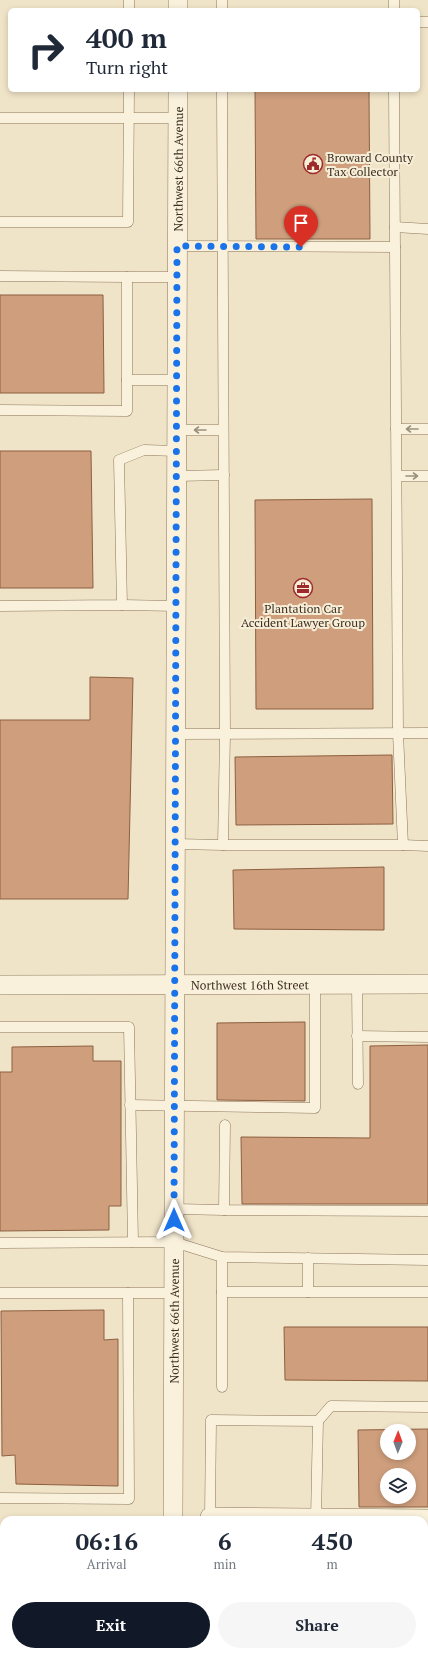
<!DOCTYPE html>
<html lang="en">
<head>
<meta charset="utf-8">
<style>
	body { margin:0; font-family:"PT Serif",serif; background:#f6f6f7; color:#1f2937; height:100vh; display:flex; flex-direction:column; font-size:15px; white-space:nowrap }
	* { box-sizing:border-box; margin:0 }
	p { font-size:13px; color:#747a83 }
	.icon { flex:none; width:22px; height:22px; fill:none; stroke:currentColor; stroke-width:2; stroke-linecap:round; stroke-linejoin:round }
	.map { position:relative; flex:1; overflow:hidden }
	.side { position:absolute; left:0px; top:1516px; width:428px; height:140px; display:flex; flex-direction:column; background:#fff; border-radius:12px 12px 0 0; box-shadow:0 2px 6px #0003 }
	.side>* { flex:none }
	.top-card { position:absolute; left:8px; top:8px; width:412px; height:84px; border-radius:6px; box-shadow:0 2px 6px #0003; background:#fff; color:#1f2937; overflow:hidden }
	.needle { width:26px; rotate:1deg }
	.fabs { position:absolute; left:380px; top:1424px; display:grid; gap:8px }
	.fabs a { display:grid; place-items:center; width:36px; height:36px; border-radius:50%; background:#fff; box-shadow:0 2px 6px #0003; font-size:20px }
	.pin { position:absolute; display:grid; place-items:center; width:34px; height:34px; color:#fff; margin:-41px -17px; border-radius:50% 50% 50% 0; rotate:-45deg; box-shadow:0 0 4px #0007 }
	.pin .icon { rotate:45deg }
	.me { position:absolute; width:44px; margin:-22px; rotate:0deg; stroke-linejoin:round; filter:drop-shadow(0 0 3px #0008) }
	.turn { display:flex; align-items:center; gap:14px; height:84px; padding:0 12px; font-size:18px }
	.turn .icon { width:52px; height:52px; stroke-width:2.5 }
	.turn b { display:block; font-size:28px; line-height:34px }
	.eta { display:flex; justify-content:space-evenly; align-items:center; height:68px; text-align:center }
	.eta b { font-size:24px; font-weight:600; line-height:28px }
	.action { display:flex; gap:8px; margin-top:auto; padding:8px 12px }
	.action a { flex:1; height:46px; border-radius:24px; background:#111827; color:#fff; font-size:16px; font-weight:600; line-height:46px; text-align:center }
	.action a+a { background:#f6f6f7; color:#1f2937 }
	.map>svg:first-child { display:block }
</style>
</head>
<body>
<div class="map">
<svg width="428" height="1656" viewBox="0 0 428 1656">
	<rect width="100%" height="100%" fill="#f0e4c8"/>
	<g fill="#cf9f7d" stroke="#8d5f41" fill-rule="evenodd">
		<polygon points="255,90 369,90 370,239 256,239"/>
		<polygon points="0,295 103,295 104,393 0,393"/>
		<polygon points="0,451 91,451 93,588 0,588"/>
		<polygon points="372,499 373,709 256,709 255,500"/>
		<polygon points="90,677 133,678 128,899 0,899 0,720 90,720"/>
		<polygon points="392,755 393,824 236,825 235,757"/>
		<polygon points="384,867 384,930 234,929 233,870"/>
		<polygon points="305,1022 305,1101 217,1100 217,1023"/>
		<polygon points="428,1045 428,1204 242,1204 241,1137 370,1138 370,1046"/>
		<polygon points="93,1046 93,1061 121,1061 121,1206 109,1206 109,1230 0,1231 0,1072 12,1072 12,1047"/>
		<polygon points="104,1310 104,1340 118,1339 118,1486 16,1484 15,1455 2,1456 1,1311"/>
		<polygon points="284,1327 428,1327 428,1381 285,1380"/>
		<path d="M 428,1429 L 428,1507 L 359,1507 L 358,1430 ZM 387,1431 L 409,1431 L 409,1453 L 387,1453 ZM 387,1475 L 409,1475 L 409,1497 L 387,1497 Z"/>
	</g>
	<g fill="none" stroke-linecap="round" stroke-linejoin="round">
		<g stroke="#8d765c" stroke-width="11">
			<g id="lane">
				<polyline points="394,0 394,10"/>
				<polyline points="129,10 129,0"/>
				<polyline points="222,10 222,0"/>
				<polyline points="418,22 428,22"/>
				<polyline points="222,90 225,734 223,845 403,845 398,733 394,90"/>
				<polyline points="0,118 178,118"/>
				<polyline points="0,222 128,222 129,90"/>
				<polyline points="395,227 428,229"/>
				<polyline points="177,246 395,247"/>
				<polyline points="0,276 127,277 127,411 0,410"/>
				<polyline points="127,277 177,277"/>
				<polyline points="127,380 177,380"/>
				<polyline points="396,429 428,429"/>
				<polyline points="177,430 223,430"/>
				<polyline points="177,476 224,475"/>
				<polyline points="397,476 428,476"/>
				<polyline points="122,605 177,606"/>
				<polyline points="0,606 122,605 119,460 144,450 177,451"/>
				<polyline points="176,734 428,733"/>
				<polyline points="176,844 223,845"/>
				<polyline points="403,845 428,846"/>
				<polyline points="357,984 358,1084"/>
				<polyline points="0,1027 129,1027 133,1242"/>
				<polyline points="357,1036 428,1037"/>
				<polyline points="130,1105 315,1108 315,984"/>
				<polyline points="225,1125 224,1210 428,1211"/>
				<polyline points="175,1209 224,1210"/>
				<polyline points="0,1243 174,1242 222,1257 428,1260"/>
				<polyline points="222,1257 222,1387"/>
				<polyline points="222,1292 428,1292"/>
				<polyline points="308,1292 308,1258"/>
				<polyline points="0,1293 174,1293"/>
				<polyline points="318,1421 331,1406 428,1407"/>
				<polyline points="0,1498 129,1499 128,1293"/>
				<polyline points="210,1517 211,1420 318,1421 316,1518"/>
				<polyline points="0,1599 4,1599"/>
				<polyline points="210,1652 210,1656"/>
				<polyline points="340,1652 340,1656"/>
				<polyline points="122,1656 122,1652"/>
			</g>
		</g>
		<g stroke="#8d765c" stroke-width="20">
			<g id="street">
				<polyline points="178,10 178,0"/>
				<path id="s1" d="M 0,985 L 428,984"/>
				<path id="s2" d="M 173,1520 L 178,90"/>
				<polyline points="210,1520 210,1517 428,1519"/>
				<polyline points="0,1546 4,1546"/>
				<polyline points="175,1652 175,1656"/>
			</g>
		</g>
		<use href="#lane" stroke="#faf1dc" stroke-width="10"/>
		<use href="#street" stroke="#faf1dc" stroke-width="19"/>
	</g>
	<defs><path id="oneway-shaft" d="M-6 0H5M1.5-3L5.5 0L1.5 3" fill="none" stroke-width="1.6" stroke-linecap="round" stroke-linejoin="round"/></defs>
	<g stroke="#9c907e">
		<use href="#oneway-shaft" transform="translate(412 429) rotate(-180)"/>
		<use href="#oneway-shaft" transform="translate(200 430) rotate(180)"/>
		<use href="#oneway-shaft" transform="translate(412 476)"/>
	</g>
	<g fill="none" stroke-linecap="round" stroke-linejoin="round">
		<polyline stroke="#1a73e8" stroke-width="7" stroke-dasharray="0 12.6" points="174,1220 177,246 301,247"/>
	</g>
	<defs>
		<g id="civic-ring" transform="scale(1)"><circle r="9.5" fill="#f7eed8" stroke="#9e2a2b" stroke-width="1.5"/><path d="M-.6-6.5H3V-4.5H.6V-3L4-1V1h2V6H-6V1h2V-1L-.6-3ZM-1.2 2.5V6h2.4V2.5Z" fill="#9e2a2b"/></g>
		<g id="office-ring" transform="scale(1)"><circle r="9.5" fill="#f7eed8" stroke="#9e2a2b" stroke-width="1.5"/><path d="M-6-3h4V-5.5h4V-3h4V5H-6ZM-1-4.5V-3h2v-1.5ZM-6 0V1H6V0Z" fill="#9e2a2b"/></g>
	</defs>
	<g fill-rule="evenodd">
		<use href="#civic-ring" x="313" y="164"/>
		<use href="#office-ring" x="303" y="588"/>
	</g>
	<g text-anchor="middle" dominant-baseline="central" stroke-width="4" stroke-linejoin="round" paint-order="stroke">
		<g font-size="12" fill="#3d2e20" stroke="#f7eed8" text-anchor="start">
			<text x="327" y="157">Broward County<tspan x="327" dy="14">Tax Collector</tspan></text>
			<text x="303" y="608" text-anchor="middle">Plantation Car<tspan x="303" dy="14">Accident Lawyer Group</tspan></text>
		</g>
		<g font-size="12" fill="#3d2e20" stroke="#f7eed8">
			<text stroke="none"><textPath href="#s2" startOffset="1351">Northwest 66th Avenue</textPath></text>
			<text stroke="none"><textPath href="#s1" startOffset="250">Northwest 16th Street</textPath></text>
			<text stroke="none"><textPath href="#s2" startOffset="199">Northwest 66th Avenue</textPath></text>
		</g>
	</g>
</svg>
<div class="fabs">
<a><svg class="needle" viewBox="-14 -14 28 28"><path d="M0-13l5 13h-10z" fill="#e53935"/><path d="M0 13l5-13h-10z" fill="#747a83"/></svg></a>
<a><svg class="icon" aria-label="layers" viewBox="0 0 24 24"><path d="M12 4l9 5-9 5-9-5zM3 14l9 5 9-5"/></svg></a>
</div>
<div class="pin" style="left:301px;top:247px;background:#d93025"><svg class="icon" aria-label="arrive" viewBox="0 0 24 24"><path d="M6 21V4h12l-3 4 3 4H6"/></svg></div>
<svg class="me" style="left:174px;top:1220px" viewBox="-20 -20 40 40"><path d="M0-17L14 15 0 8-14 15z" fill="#1a73e8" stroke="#fff" stroke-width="4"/></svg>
<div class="top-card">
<div class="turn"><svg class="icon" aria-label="right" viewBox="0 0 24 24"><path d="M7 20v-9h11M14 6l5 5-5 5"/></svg><div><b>400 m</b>Turn right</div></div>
</div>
<section class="side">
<div class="eta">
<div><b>06:16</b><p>Arrival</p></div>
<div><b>6</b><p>min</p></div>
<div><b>450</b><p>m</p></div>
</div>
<div class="action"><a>Exit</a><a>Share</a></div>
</section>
</div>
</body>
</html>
